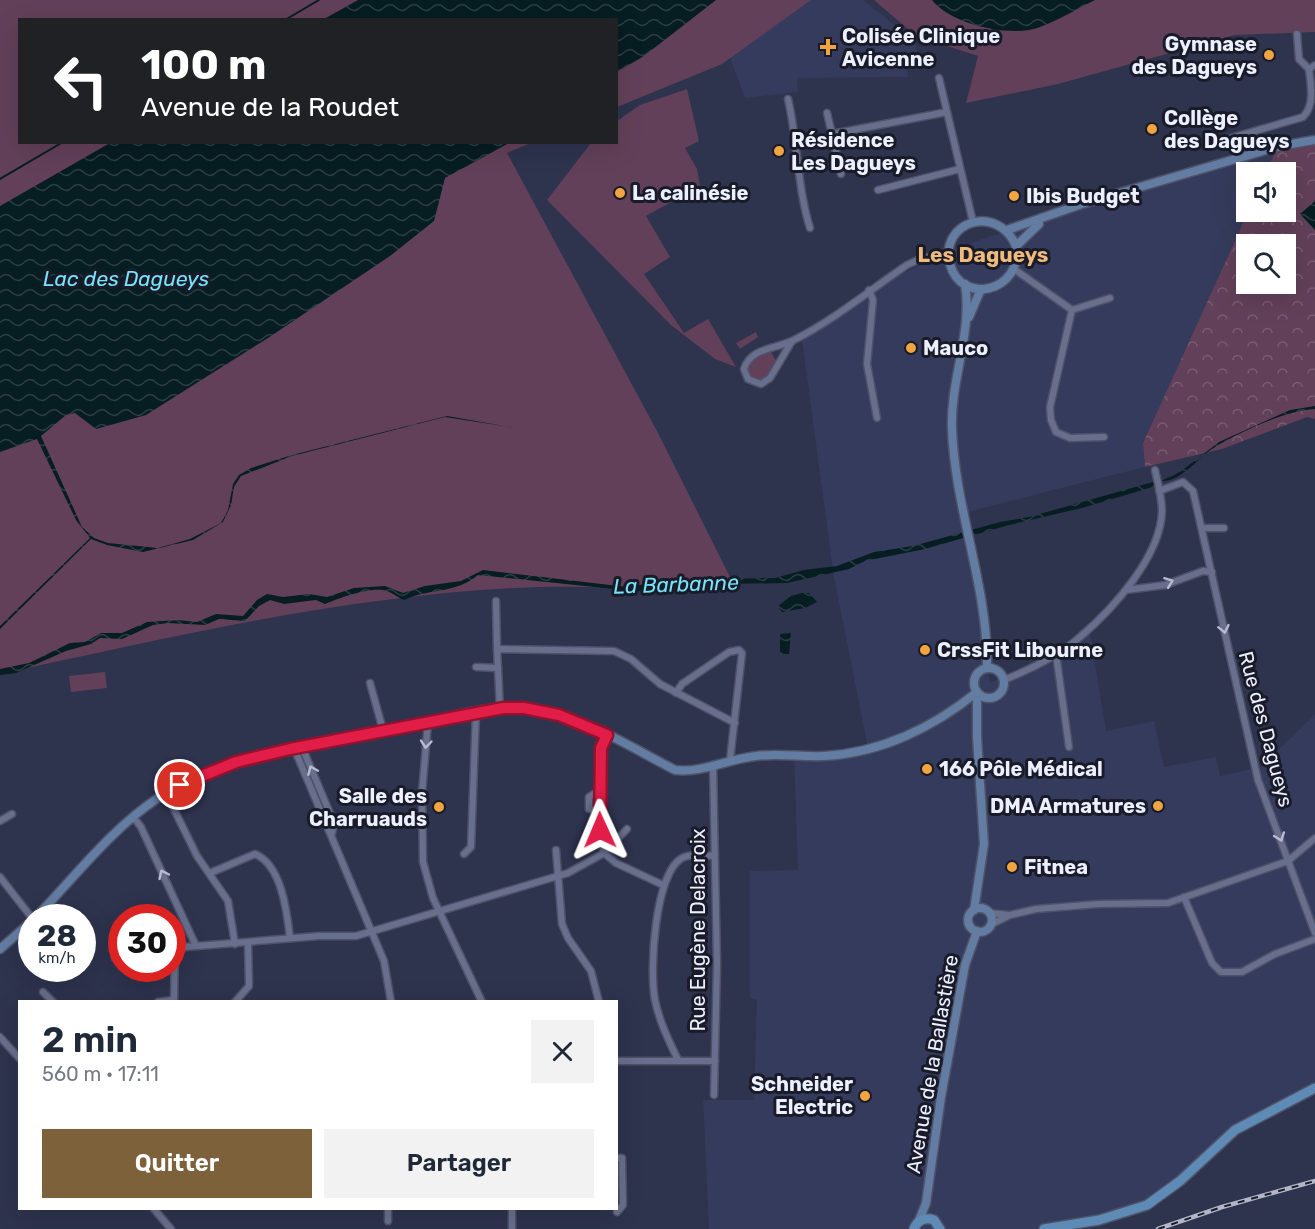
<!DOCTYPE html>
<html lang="fr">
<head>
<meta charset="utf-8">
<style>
	body { margin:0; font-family:Rubik,sans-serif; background:#f2f2f3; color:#1f2937; height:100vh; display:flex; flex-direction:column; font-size:22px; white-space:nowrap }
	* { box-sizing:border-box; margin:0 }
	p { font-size:20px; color:#747a83 }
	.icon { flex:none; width:33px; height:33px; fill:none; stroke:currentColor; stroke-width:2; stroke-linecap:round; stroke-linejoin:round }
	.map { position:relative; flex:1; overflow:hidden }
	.details { position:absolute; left:18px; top:1000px; width:600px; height:210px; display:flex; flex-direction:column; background:#fff; border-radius:0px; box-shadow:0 6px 24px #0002 }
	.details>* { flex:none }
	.banner { position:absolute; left:18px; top:18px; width:600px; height:126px; border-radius:0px; box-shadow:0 6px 24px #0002; background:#202124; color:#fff; overflow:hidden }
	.buttons { position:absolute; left:1236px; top:162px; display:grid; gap:12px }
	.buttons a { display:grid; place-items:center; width:60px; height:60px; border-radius:0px; background:#fff; box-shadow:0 6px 24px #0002; font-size:30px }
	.speed { position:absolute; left:18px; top:904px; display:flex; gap:12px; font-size:30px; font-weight:700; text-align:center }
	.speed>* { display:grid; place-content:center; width:78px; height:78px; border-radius:50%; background:#fff; box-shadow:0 6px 24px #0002; line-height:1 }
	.speed small { font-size:15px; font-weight:400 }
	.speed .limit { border:9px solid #d22; background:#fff; color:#111 }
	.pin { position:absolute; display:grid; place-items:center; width:51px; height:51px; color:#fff; margin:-26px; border:3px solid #fff; border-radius:50%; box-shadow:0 2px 6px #0007 }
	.me { position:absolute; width:66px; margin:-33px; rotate:359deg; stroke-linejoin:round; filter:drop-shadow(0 0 4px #0008) }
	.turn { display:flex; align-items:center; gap:21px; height:126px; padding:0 24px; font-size:27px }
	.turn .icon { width:78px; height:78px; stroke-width:2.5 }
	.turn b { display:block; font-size:42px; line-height:51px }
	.round { display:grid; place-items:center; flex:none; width:63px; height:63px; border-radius:0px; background:#f2f2f3 }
	.overview { display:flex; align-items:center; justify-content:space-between; height:102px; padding:0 24px }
	h1 { font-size:36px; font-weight:600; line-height:45px }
	.action { display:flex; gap:12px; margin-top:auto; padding:12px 24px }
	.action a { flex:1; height:69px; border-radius:0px; background:#7d613b; color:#fff; font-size:24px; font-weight:600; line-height:69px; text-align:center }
	.action a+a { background:#f2f2f3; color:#1f2937 }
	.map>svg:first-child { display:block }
</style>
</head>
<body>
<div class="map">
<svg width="1315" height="1229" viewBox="0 0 1315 1229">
	<defs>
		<pattern id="forest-crowns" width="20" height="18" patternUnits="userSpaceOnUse" patternTransform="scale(1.5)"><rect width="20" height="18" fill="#624059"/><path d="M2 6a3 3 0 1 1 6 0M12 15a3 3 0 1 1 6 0" fill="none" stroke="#795c72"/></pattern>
		<pattern id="water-waves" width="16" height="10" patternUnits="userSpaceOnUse" patternTransform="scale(1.5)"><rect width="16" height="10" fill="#061d22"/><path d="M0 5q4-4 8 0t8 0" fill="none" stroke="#2a3e43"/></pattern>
	</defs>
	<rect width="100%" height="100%" fill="#2e334e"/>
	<g fill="#353b5c">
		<polygon points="803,0 863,0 914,40 918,54 914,55 916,63 907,66 908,77 797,78 798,92 745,98 729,55"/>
		<polygon points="1276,150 1266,172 1246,172 1248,212 1143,443 1145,467 967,512 990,683 1090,633 1106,731 1154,721 1164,767 1216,757 1220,776 1261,767 1315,714 1315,1088 1235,1129 1137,1214 1037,1229 709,1229 703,1100 754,1100 757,1000 750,998 750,871 798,870 794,755 822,756 868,748 834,577 802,340 877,286 951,250 1150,182"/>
	</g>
	<g fill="#624059">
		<path d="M 0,0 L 811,0 L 722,64 L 617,107 L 616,20 L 20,20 L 20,142 L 531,143 L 507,153 L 657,431 L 737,591 C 664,590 586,584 514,588 C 340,597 170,637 0,674 Z"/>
		<polygon points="874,0 1315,0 1315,32 1235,35 1058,84 966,103 978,56 916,36"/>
		<polygon points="687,89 699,141 685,148 697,169 700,186 646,216 670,257 644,274 684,333 708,319 736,367 715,359 671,325 547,200 591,143 616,142 617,121 640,105"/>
		<polygon points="756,332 758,337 740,349 736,343"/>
		<polygon points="770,350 776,361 767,376 759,380 748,375 746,369 750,360"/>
		<polygon points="105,672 107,688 71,692 69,676"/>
	</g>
	<path fill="url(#forest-crowns)" fill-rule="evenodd" d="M 1315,141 L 1315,419 L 1307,417 L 1222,449 L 1145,467 L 1143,443 L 1248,212 L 1286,212 L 1286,172 L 1266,172 L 1276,150 ZM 1246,244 L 1286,244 L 1286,284 L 1246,284 Z"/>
	<g fill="url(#water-waves)">
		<polygon points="358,0 716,0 644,56 617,72 616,20 324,19"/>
		<path d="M 932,0 L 1095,0 C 1077,9 1059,20 1040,27 C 1012,38 951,25 932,0 Z"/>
		<polygon points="110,143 509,143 445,178 434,221 390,256 268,338 146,415 96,429 75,413 66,415 41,436 82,527 94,538 108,543 158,548 190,539 221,523 228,510 233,484 239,475 251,468 292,455 447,416 516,428 445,417 292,456 241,476 234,487 231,505 223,522 193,540 143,552 107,545 91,539 0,629 0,626 90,538 76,520 37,439 0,452 0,206"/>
		<polygon points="1315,201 1315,230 1300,214"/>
		<path d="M 1315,406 L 1315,409 C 1284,411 1242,431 1215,447 C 1198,457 1182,482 1161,481 L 1180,472 L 1219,442 L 1290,410 Z"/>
		<path d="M 1153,482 L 1156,486 L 1082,508 L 1009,525 L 925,549 L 865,561 L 849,569 L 787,583 L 658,585 L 632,593 L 614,589 L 478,575 C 456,594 429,588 404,600 C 398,598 393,593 387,591 C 371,586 340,598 325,604 L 316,600 L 284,604 L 270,600 L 259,606 L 245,621 L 219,619 L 205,625 L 168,623 L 153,625 L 122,639 L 100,638 L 91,644 L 66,651 L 16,673 L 0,675 L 0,669 L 29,663 L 70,643 L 85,642 L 101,633 L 122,633 L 147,622 L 177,620 L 197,622 L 216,614 L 243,616 L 257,600 L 267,594 L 283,597 L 309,594 L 327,597 L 354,588 L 385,586 L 403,593 L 425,586 L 461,581 L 483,570 L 627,587 L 671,580 L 775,578 L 804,570 L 837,566 L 874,552 L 913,546 L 1000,522 L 1029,517 Z"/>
		<polygon points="802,593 809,593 817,602 805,608 782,612 778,606 791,596"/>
		<polygon points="791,633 789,654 780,654 780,634"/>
	</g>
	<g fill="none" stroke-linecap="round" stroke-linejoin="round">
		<g stroke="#061d22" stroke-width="2">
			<polyline points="285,20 319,0"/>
			<polyline points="0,179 63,142"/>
		</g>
		<g stroke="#4e5268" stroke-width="9">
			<g id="street">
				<polyline points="1297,34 1299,59 1309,69"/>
				<polyline points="939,78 973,222"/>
				<path d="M 788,99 C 798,142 797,186 810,228"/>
				<polyline points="827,113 832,134"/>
				<path d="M 1236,159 L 1231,138 L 1303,117 C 1315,105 1311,86 1309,69 L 1315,65"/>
				<polyline points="841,174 832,134 947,112"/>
				<polyline points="878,190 960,169"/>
				<polyline points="1014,269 1072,310 1050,407 1051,420 1056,432 1070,438 1104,437"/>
				<polyline points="869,290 873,300 867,364 877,418"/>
				<polyline points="1072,310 1110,298"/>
				<path d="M 792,341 L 770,378 L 761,384 L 748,379 L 744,369 C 751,347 777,349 794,340 C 834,320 870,290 907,265 L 922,258 L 949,255"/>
				<polyline points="1159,491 1183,482 1193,491 1258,780 1315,933"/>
				<polyline points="1202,528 1224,528"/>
				<polyline points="1126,590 1165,585 1203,571 1212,572"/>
				<polyline points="496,601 497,649"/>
				<polyline points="1056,654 1069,747"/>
				<polyline points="476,667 498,668"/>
				<path d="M 1004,680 C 1031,669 1059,656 1080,637 C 1113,609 1161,556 1162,511 C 1162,498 1158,483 1155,470"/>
				<polyline points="370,683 383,730"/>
				<polyline points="676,693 682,684 729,652 739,650 742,653 730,760"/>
				<polyline points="500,709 497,649 614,651 631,659 660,684 735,723"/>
				<polyline points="428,722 422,793 423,862 433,898 482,1002"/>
				<path d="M 607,735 C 594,762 597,823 604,853 L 616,863 L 663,885"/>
				<polyline points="302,747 334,823 332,833"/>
				<polyline points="294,748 384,961 391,1002"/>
				<polyline points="713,765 717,964 714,1095"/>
				<polyline points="600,790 589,797 589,809 600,809"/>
				<polyline points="166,793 197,856 228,901 235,944"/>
				<polyline points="134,818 141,827 196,946"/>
				<polyline points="0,821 12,814"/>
				<polyline points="556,850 562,924 568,938 591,971 599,1002"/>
				<polyline points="464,854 471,847 476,712"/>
				<path d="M 210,873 L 255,854 C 282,865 287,913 290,938"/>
				<polyline points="0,877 32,918"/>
				<polyline points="1184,897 1212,963 1221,972 1242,972 1275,954 1315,939"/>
				<polyline points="990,913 1009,915"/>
				<polyline points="992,924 1010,915 1036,909 1099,904 1168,903 1288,861 1315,838"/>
				<polyline points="172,948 319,936 356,936 568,873 604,853 627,829"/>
				<polyline points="115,958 122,957"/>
				<polyline points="43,992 53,1002"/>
				<polyline points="158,1002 174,1000"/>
				<polyline points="174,1002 175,948"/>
				<polyline points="235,1002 249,986 248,943"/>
				<polyline points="0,1037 20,1059"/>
				<path d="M 678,1060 C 669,1041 659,1021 655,1000 C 649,970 655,873 682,858 C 691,853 704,856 714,856"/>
				<polyline points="616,1061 715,1061"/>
				<polyline points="616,1158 622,1158 623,1205 617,1212"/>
				<polyline points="154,1209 171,1229"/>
				<polyline points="512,1209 512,1229"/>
				<polyline points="388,1221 388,1209"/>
			</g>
		</g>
		<g stroke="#4e5268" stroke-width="11">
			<g id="secondary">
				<polyline points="1007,230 1082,204 1280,146 1315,140"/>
				<path d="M 1016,246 C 998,203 939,221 950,264 C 961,306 1023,292 1016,246 L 1039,224"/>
				<path d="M 965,284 C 973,332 950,380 952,429 C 955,510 988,586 987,667"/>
				<polyline points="969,317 981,289"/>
				<circle cx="989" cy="683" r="15"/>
				<circle cx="980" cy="920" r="12"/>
				<polyline points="974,910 984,844 977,737 977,692"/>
				<path d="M 35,918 C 74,878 111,829 158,798 C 228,750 332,741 413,725 C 449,718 489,704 525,708 C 579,713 628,746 675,770 C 702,773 729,759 756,756 C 778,753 801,757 824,756 C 881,753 934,727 977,692"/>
				<polyline points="0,949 32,921"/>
				<polyline points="918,1223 926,1203 941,1097 965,965 977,931"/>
			</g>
		</g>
		<g stroke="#4e5268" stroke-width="12">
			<g id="primary">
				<path d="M 914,1229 C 917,1220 925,1217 934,1220 L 940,1229"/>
				<polyline points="1044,1229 1099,1220 1147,1205 1180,1181 1235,1130 1315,1088"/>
			</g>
		</g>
		<use href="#street" stroke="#686f8d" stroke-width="6"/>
		<use href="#secondary" stroke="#637ca2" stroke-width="8"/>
		<use href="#primary" stroke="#5e8ab6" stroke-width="9"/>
		<g stroke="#b2b6c8" stroke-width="4.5">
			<polyline id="rail" points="1158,1229 1222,1207 1315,1181"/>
		</g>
		<use href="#rail" stroke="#191c28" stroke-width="2" stroke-dasharray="7" stroke-linecap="butt"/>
	</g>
	<defs><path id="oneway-chevron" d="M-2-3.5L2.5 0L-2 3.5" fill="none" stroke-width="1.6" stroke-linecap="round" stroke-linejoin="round" transform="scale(1.5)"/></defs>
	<g stroke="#b7bcd1">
		<use href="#oneway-chevron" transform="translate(1169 582) rotate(-21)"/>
		<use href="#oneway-chevron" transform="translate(1224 629) rotate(78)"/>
		<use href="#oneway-chevron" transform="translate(426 744) rotate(95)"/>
		<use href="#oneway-chevron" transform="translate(312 770) rotate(-113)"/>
		<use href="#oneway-chevron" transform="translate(1280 837) rotate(70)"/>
		<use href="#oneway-chevron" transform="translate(163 874) rotate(-115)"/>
	</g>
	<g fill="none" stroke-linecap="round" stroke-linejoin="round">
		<g stroke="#92132f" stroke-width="15">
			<polyline id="route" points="180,785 236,762 290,749 503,708 524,708 559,715 607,735 601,748 600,830"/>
		</g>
		<use href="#route" stroke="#e11d48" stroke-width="10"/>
	</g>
	<g fill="#f1a540" stroke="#191c28" stroke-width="2">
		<path d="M825 38h6v6h6v6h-6v6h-6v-6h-6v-6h6z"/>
		<circle cx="1269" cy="55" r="6"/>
		<circle cx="1152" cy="129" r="6"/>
		<circle cx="779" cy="151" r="6"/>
		<circle cx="620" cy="193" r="6"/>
		<circle cx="1014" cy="196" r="6"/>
		<circle cx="911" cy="348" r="6"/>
		<circle cx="925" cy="650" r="6"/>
		<circle cx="927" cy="769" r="6"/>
		<circle cx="1158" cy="806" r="6"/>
		<circle cx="439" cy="807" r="6"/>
		<circle cx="1012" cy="867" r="6"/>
		<circle cx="865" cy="1096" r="6"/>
	</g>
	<g text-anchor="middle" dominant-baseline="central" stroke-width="6" stroke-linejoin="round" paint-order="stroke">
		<g font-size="20" font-weight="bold" fill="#ecf0fe" stroke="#191c28" text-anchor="start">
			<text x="842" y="36">Colisée Clinique<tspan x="842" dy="23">Avicenne</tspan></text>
			<text x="1257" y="44" text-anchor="end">Gymnase<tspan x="1257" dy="23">des Dagueys</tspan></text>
			<text x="1164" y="118">Collège<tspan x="1164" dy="23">des Dagueys</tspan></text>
			<text x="791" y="140">Résidence<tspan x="791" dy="23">Les Dagueys</tspan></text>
			<text x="632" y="193">La calinésie</text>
			<text x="1026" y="196">Ibis Budget</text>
			<text x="923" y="348">Mauco</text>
			<text x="937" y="650">CrssFit Libourne</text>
			<text x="939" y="769">166 Pôle Médical</text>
			<text x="427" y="796" text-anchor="end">Salle des<tspan x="427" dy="23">Charruauds</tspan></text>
			<text x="1146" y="806" text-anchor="end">DMA Armatures</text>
			<text x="1024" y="867">Fitnea</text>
			<text x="853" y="1084" text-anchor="end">Schneider<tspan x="853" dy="23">Electric</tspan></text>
		</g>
		<g font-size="20" fill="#ecf0fe" stroke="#191c28">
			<text transform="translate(1266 729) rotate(75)">Rue des Dagueys</text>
			<text transform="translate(698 930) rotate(-90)">Rue Eugène Delacroix</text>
			<text transform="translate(932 1064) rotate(-80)">Avenue de la Ballastière</text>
		</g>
		<g font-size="21" font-weight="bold" fill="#efba7c" stroke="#191c28">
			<text x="983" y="254">Les Dagueys</text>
		</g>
		<g font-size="21" font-style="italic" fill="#76e4fa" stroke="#191c28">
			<text x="126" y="278">Lac des Dagueys</text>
			<text transform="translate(676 584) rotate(-2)">La Barbanne</text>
		</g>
	</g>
</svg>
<div class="buttons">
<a><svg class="icon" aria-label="sound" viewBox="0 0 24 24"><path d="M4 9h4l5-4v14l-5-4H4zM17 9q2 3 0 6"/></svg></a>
<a><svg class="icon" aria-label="search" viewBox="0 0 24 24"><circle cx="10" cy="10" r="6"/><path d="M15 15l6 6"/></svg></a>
</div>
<div class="speed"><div>28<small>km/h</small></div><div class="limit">30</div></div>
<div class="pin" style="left:180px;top:785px;background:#d93025"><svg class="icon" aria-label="arrive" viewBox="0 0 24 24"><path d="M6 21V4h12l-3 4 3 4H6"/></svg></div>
<svg class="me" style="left:600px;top:830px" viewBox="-20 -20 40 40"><path d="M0-17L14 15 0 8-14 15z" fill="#e11d48" stroke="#fff" stroke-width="4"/></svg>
<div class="banner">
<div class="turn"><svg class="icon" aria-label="left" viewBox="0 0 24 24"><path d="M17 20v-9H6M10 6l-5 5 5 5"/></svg><div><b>100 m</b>Avenue de la Roudet</div></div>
</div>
<section class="details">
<div class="overview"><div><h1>2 min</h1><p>560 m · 17:11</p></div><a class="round"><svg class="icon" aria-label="close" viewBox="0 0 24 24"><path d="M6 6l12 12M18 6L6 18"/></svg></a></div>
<div class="action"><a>Quitter</a><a>Partager</a></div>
</section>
</div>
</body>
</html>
